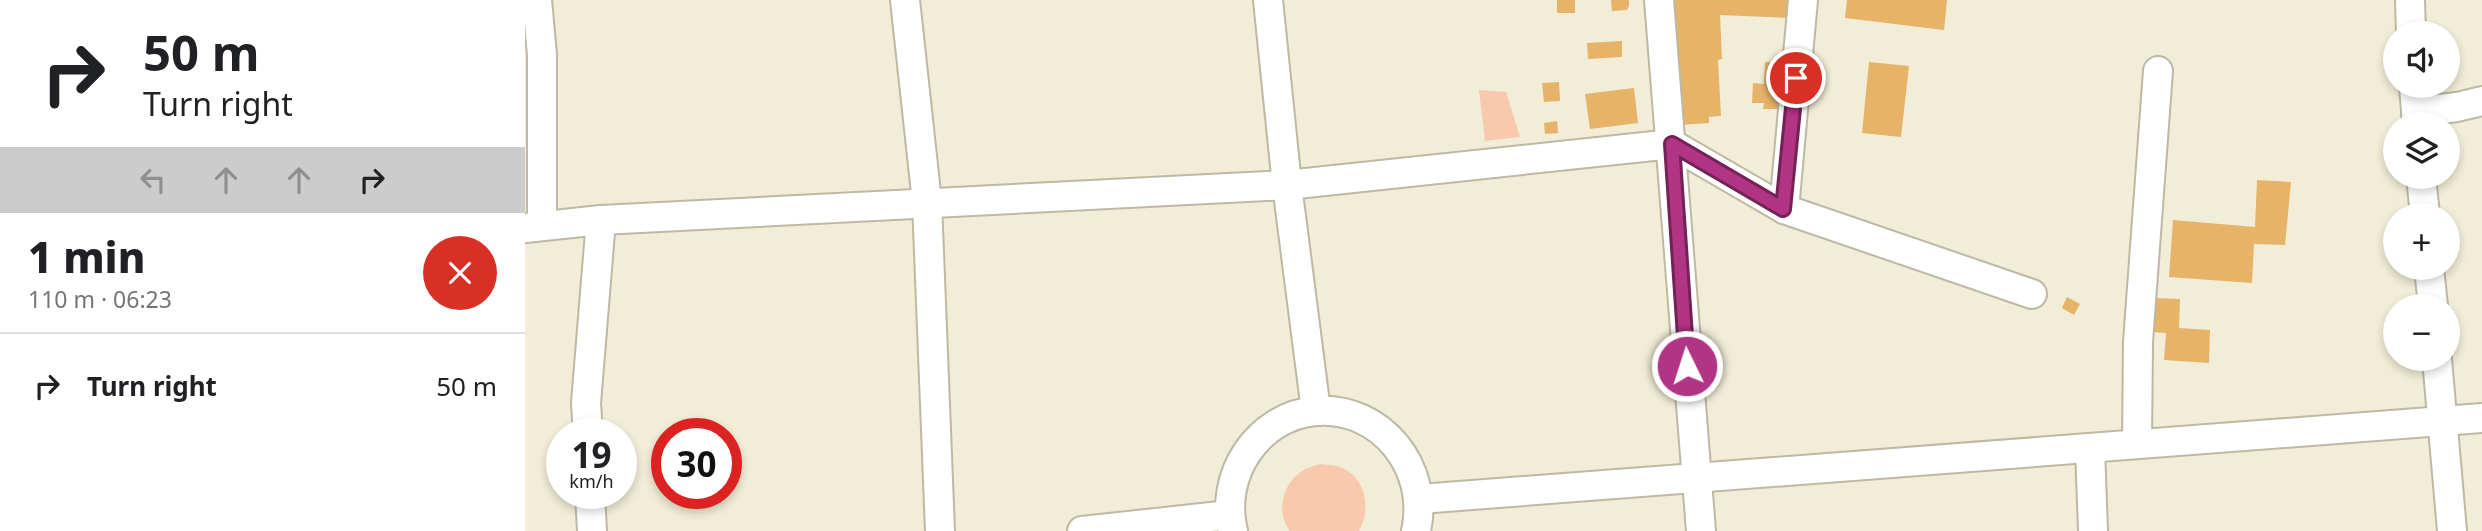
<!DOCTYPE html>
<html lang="en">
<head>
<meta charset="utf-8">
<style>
	body { margin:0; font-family:"Noto Sans",sans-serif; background:#f2f2f2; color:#202124; height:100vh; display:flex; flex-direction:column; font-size:26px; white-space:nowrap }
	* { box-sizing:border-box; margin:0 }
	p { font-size:23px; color:#757577 }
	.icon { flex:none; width:38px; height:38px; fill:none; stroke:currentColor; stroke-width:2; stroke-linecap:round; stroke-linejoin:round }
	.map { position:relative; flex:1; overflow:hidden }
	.drawer { display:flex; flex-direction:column; background:#fff; width:525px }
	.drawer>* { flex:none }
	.guide { background:#fff; color:#202124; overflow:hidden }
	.fabs { position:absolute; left:1858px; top:21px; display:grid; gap:14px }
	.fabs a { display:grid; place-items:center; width:77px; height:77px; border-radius:50%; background:#fff; box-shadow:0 4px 10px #0003; font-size:35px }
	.speed { position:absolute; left:21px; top:418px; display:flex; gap:14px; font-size:35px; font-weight:700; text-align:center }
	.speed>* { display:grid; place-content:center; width:91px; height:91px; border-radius:50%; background:#fff; box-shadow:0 4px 10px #0003; line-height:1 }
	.speed small { font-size:18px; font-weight:400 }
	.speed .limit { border:10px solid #d22; background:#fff; color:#111 }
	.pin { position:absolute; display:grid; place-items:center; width:60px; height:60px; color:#fff; margin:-30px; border:4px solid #fff; border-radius:50%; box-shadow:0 2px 7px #0007 }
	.me { position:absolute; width:77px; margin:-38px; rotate:356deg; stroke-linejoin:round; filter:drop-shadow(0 0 5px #0008) }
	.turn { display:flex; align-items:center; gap:24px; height:147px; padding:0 28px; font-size:32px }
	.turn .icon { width:91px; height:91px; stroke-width:2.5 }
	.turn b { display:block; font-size:49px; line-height:60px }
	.lanes { display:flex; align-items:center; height:66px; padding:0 28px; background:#0003; justify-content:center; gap:35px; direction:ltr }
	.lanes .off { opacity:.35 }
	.round { display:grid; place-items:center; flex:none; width:74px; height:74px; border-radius:37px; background:#f2f2f2 }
	.head { display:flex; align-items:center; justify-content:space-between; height:119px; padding:0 28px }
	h1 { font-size:42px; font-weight:800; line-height:52px }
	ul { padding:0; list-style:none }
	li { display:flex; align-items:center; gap:21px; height:105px; padding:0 28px; border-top:2px solid #e0e0e0 }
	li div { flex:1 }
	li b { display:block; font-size:26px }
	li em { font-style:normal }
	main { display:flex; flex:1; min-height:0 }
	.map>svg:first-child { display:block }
</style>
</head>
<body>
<main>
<section class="drawer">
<div class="guide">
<div class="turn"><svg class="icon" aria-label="right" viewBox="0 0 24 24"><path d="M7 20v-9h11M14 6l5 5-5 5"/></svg><div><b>50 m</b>Turn right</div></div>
<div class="lanes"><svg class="icon off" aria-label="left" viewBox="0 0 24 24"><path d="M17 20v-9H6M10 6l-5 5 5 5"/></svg><svg class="icon off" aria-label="ahead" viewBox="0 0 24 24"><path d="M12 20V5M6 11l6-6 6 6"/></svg><svg class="icon off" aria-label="ahead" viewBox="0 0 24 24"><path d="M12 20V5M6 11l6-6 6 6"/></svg><svg class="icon" aria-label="right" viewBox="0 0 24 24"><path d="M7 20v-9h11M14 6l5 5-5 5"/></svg></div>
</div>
<div class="head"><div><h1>1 min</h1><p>110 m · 06:23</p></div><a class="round" style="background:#d93025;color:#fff"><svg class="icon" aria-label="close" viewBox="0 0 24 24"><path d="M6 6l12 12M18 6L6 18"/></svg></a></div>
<ul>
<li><svg class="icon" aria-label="right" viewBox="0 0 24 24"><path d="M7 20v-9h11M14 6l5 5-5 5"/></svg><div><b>Turn right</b></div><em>50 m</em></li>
</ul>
</section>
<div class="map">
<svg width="1957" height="531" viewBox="0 0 1957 531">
	<rect width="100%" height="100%" fill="#f1edd7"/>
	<g fill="#f8c9ac">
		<polygon points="954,90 981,92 995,137 960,141"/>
		<path d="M 795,464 C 801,465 807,465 812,466 C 841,475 847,508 834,531 L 765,531 C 750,512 758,481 779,470 C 783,467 790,466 795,464 Z"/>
	</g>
	<g fill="#e6b368">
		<rect x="1032" y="0" width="18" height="13"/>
		<polygon points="1086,0 1104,0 1104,6 1102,10 1087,11"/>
		<polygon points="1143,0 1266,0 1265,18 1195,15 1197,59 1193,60 1196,116 1184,117 1184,123 1154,125"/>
		<polygon points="1322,0 1422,0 1419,30 1320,18"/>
		<polygon points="1097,41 1097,57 1063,59 1062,43"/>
		<polygon points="1240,62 1261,62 1259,109 1238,109 1239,103 1227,103 1228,83 1239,84"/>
		<polygon points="1344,62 1384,66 1376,137 1337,133"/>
		<polygon points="1034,82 1035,101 1019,102 1017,83"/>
		<polygon points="1109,88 1113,123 1065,129 1060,94"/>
		<polygon points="1032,121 1033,133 1020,134 1019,123"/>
		<polygon points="1732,180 1766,182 1760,245 1729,244 1727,283 1644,277 1648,220 1730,227"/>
		<polygon points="1542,297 1555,304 1549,315 1537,308"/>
		<polygon points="1629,298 1655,299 1654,328 1685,330 1684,363 1639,360 1641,333 1627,332"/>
	</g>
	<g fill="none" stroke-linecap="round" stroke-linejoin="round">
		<g stroke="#bdb9a4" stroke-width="32">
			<g id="minor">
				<polyline points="12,0 17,55 17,224"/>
				<polyline points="380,0 402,202 415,531"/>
				<polyline points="743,0 762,185 791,411"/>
				<polyline points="1134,0 1176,531"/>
				<polyline points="1885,0 1886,33"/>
				<polyline points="1889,86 1892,124"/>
				<polyline points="1891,112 1932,107 1957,101"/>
				<polyline points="1896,177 1900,215"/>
				<polyline points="1259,209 1278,0"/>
				<polyline points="0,228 76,220 762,185 1147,144 1259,209 1507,294"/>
				<polyline points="1904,268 1908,306"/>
				<polyline points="1912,359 1927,531"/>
				<polyline points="63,434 61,403 76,220"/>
				<polyline points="1612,444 1613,342 1633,71"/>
				<polyline points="1565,448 1568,531"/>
				<polyline points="65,494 67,531"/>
				<polyline points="895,499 1957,418"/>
				<polyline points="557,531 704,515"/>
				<path d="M 708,531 C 694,476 732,416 791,411 C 857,406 905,469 891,531"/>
			</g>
		</g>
		<use href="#minor" stroke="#fff" stroke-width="28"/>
	</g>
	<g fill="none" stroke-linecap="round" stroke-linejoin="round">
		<g stroke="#742256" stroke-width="18">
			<polyline id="route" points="1162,366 1147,144 1258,209 1271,78"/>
		</g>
		<use href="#route" stroke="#b23484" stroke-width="12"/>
	</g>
</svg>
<div class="fabs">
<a><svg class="icon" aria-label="sound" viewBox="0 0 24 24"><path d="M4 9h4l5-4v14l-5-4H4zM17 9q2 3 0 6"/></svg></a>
<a><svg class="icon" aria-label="layers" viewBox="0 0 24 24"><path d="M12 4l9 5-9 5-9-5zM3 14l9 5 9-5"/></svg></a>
<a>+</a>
<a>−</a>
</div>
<div class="speed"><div>19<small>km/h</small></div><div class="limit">30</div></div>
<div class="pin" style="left:1271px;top:78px;background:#d93025"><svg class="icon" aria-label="arrive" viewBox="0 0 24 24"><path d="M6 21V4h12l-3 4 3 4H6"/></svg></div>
<svg class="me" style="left:1162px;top:366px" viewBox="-20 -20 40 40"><circle r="17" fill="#b23484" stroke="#fff" stroke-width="3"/><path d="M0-11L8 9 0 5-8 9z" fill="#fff"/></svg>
</div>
</main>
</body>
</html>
